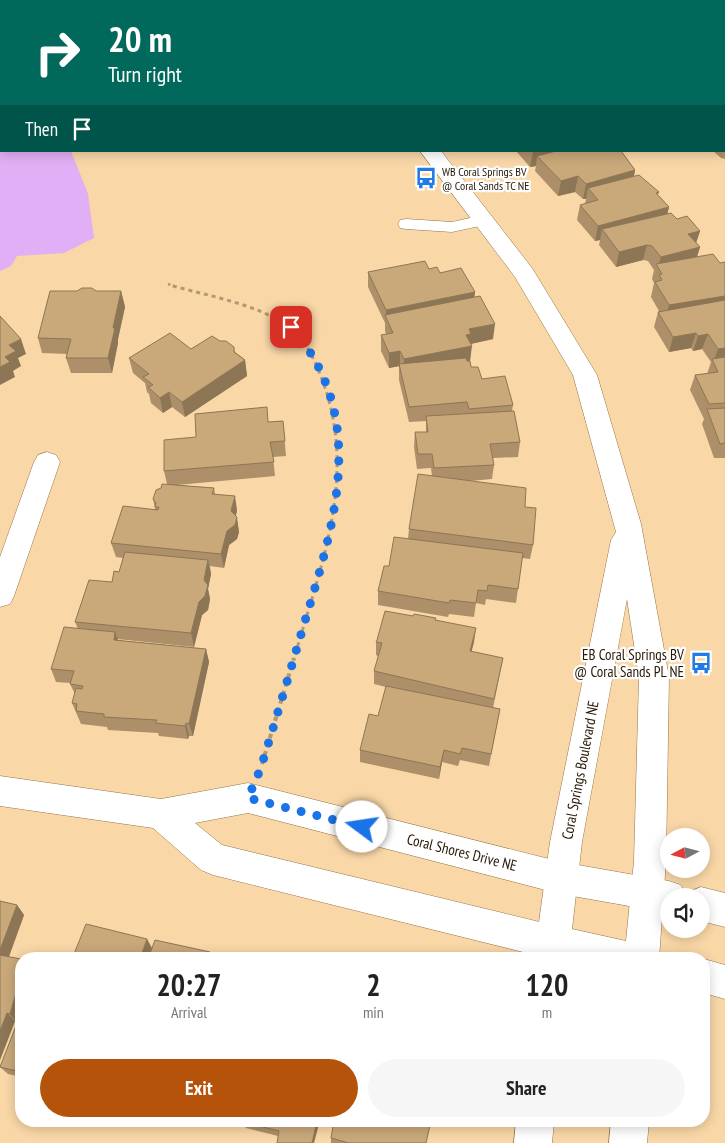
<!DOCTYPE html>
<html lang="en">
<head>
<meta charset="utf-8">
<style>
	body { margin:0; font-family:"PT Sans Narrow",sans-serif; background:#f6f6f6; color:#222; height:100vh; display:flex; flex-direction:column; font-size:19px; white-space:nowrap }
	* { box-sizing:border-box; margin:0 }
	p { font-size:16px; color:#767676 }
	.icon { flex:none; width:28px; height:28px; fill:none; stroke:currentColor; stroke-width:2; stroke-linecap:round; stroke-linejoin:round }
	.map { position:relative; flex:1; overflow:hidden }
	.side { position:absolute; left:15px; top:952px; width:695px; height:175px; display:flex; flex-direction:column; background:#fff; border-radius:20px; box-shadow:0 2px 12px #0003 }
	.side>* { flex:none }
	.hud { position:absolute; left:0px; top:0px; width:725px; height:152px; box-shadow:0 2px 12px #0003; background:#00695c; color:#fff; overflow:hidden }
	.needle { width:32px; rotate:263deg }
	.buttons { position:absolute; left:660px; top:828px; display:grid; gap:10px }
	.buttons a { display:grid; place-items:center; width:50px; height:50px; border-radius:50%; background:#fff; box-shadow:0 2px 12px #0003; font-size:25px }
	.pin { position:absolute; display:grid; place-items:center; width:42px; height:42px; color:#fff; margin:-21px; border-radius:10px; box-shadow:0 2px 8px #0006 }
	.me { position:absolute; width:55px; margin:-28px; rotate:284deg; stroke-linejoin:round; filter:drop-shadow(0 0 4px #0008) }
	.turn { display:flex; align-items:center; gap:18px; height:105px; padding:0 25px; font-size:22px }
	.turn .icon { width:65px; height:65px; stroke-width:2.5 }
	.turn b { display:block; font-size:35px; line-height:42px }
	.then { display:flex; align-items:center; height:48px; padding:0 25px; background:#0003; gap:10px; font-size:19px }
	.eta { display:flex; justify-content:space-evenly; align-items:center; height:85px; text-align:center }
	.eta b { font-size:30px; font-weight:800; line-height:35px }
	.action { display:flex; gap:10px; margin-top:auto; padding:10px 25px }
	.action a { flex:1; height:58px; border-radius:30px; background:#b45309; color:#fff; font-size:20px; font-weight:800; line-height:58px; text-align:center }
	.action a+a { background:#f6f6f6; color:#222 }
	.map>svg:first-child { display:block }
</style>
</head>
<body>
<div class="map">
<svg width="725" height="1143" viewBox="0 0 725 1143">
	<rect width="100%" height="100%" fill="#f9d7a7"/>
	<polygon fill="#e1aff5" points="0,90 1,151 71,151 88,194 94,238 64,253 17,256 11,266 0,271"/>
	<g fill="none" stroke-linecap="round" stroke-linejoin="round">
		<g stroke="#947549" stroke-width="1">
			<polygon id="service" points="483,215 489,216 491,220 489,224 452,232 406,229 400,228 398,224 400,220 406,219 452,222"/>
		</g>
		<g stroke="#947549" stroke-width="1">
			<g id="minor">
				<rect x="724" y="28" width="1" height="11"/>
				<polygon points="47,452 56,455 60,462 14,596 10,604 0,607 0,557 34,462 38,455"/>
				<polygon points="0,776 161,799 248,783 561,862 669,881 681,885 685,896 669,896 669,913 561,894 248,813 195,823 222,845 552,925 564,930 569,942 564,954 551,959 213,875 201,870 153,828 0,806"/>
				<polygon points="701,887 725,893 725,927 701,921 701,896 688,896 689,892"/>
				<polygon points="704,959 725,965 725,999 704,993"/>
			</g>
		</g>
		<g stroke="#947549" stroke-width="1">
			<g id="tertiary">
				<polygon points="298,0 316,0 317,1 299,1"/>
				<path d="M 420,151 L 441,151 L 532,268 L 597,375 L 641,524 L 669,677 L 666,861 L 659,959 L 534,959 L 550,842 L 611,540 L 616,532 L 573,375 L 515,277 ZM 627,599 L 639,677 L 634,861 L 626,941 L 572,929 L 582,842 Z"/>
				<polygon points="516,1121 554,1121 552,1143 514,1143"/>
				<polygon points="611,1121 649,1121 647,1143 609,1143"/>
			</g>
		</g>
		<polyline stroke="#b39872" stroke-width="2.5" stroke-dasharray="2.5 2.5" stroke-linecap="butt" points="168,284 177,287"/>
		<path stroke="#b39872" stroke-width="3" stroke-dasharray="4 4" stroke-linecap="butt" d="M 173,286 C 209,296 261,305 290,328 C 307,341 316,363 323,382 C 358,478 320,567 294,659"/>
		<polyline stroke="#b39872" stroke-width="4" stroke-dasharray="4.5 4.5" stroke-linecap="butt" points="262,764 294,658"/>
		<use href="#service" fill="#fff" fill-rule="evenodd"/>
		<use href="#minor" fill="#fff" fill-rule="evenodd"/>
		<use href="#tertiary" fill="#fff" fill-rule="evenodd"/>
	</g>
	<g fill="#ad9069">
		<rect x="384" y="0" width="79" height="1"/>
		<polygon points="724,66 725,66 725,159 721,158 713,151 724,151"/>
		<polygon points="516,151 621,151 635,170 634,176 659,192 658,195 669,207 667,214 700,231 696,243 700,247 697,257 720,263 725,262 725,458 714,458 702,424 704,419 690,390 695,375 707,374 711,362 702,349 693,351 691,348 669,352 654,327 658,312 659,311 651,297 654,283 652,279 654,270 648,261 643,260 616,267 599,245 600,240 595,241 577,220 580,205 585,204 586,199 583,199 575,192 558,196 535,171 536,166 530,167"/>
		<polygon points="429,269 440,273 475,292 474,297 493,339 471,344 470,361 471,367 482,379 513,405 512,411 520,442 518,457 493,458 494,465 492,479 470,481 525,507 533,545 530,559 522,558 518,589 516,603 486,599 485,605 476,603 474,617 449,614 448,617 378,605 378,591 389,566 408,539 409,529 432,476 431,468 417,469 414,447 415,432 426,432 426,421 409,422 399,380 399,366 389,368 381,351 381,335 386,334 385,331 385,323 368,287 368,272"/>
		<polygon points="96,291 121,291 125,307 118,339 118,343 112,373 71,373 66,358 67,354 42,353 38,338"/>
		<polygon points="220,341 234,347 235,352 245,360 247,376 185,417 172,407 163,413 151,403 149,394 147,392 145,383 133,373 129,358 191,349"/>
		<polygon points="283,421 286,456 273,457 275,476 177,485 214,488 215,494 237,510 236,516 239,532 237,539 229,545 224,568 210,566 211,574 208,589 210,599 208,610 202,615 194,647 117,639 118,640 206,649 209,662 193,736 189,736 188,739 159,736 158,733 108,730 107,727 81,724 72,703 75,694 70,684 71,683 56,682 51,669 78,629 75,622 112,582 119,572 123,558 116,557 111,543 155,509 153,499 161,488 167,484 164,471 196,437 268,422"/>
		<polygon points="435,620 474,642 471,652 503,658 493,708 500,709 489,766 460,760 458,766 442,762 439,779 360,762 360,750 378,716 386,687 374,684 374,671 378,656 376,655 376,642"/>
		<polygon points="0,901 17,905 24,915 9,957 17,1022 15,1021 0,1060"/>
		<polygon points="21,1013 21,1077 8,1074 0,1067"/>
		<polygon points="243,1121 323,1121 322,1124 319,1124 278,1136 246,1128"/>
		<polygon points="331,1138 426,1143 331,1143"/>
	</g>
	<g fill="#8d7655">
		<rect x="397" y="0" width="17" height="1"/>
		<polygon points="424,0 463,0 463,1 419,1"/>
		<polygon points="535,151 589,151 537,156 536,166 530,167 533,152"/>
		<polygon points="635,170 632,186 588,188 586,199 583,199 586,184"/>
		<polygon points="578,176 575,192 558,196 561,181"/>
		<polygon points="669,207 665,223 602,229 600,240 595,241 598,226"/>
		<polygon points="700,231 695,246 688,234"/>
		<polygon points="647,245 643,260 616,267 619,252"/>
		<polygon points="700,247 695,263 658,267 661,257"/>
		<polygon points="121,291 125,307 118,339 118,343 112,373 108,358 113,328"/>
		<polygon points="475,292 473,308 386,318 386,310"/>
		<polygon points="725,296 725,310 665,321 669,305"/>
		<polygon points="495,324 493,339 470,344 472,346 470,361 404,375 404,359 466,335 469,329"/>
		<polygon points="696,333 691,348 669,352 673,337"/>
		<polygon points="708,334 702,349 693,351 698,336"/>
		<polygon points="21,339 26,354 18,358 21,366 13,371 15,377 0,385 0,367 9,345"/>
		<polygon points="725,348 725,362 713,362 718,349"/>
		<polygon points="400,351 400,366 389,368 389,353"/>
		<polygon points="245,360 247,376 185,417 182,402"/>
		<polygon points="169,392 172,407 163,413 160,398"/>
		<polygon points="235,496 237,510 233,526 231,511"/>
		<polygon points="237,517 239,532 237,539 229,545 224,568 221,554 227,531"/>
		<polygon points="208,560 211,574 208,589 210,599 208,610 202,615 194,647 191,633 204,580"/>
		<polygon points="476,628 474,642 468,665 470,651"/>
		<polygon points="115,632 120,646 114,640"/>
		<polygon points="206,649 209,662 193,736 189,724"/>
		<polygon points="186,723 189,736 188,739 185,726"/>
		<polygon points="444,750 442,762 439,779 440,767"/>
		<polygon points="17,905 24,915 6,964 0,957 0,950"/>
		<polygon points="147,939 152,948 148,959 140,959"/>
		<polygon points="210,952 212,959 208,959"/>
		<polygon points="21,976 21,1009 17,1022 10,1014"/>
		<polygon points="7,1013 15,1021 0,1060 0,1031"/>
		<polygon points="317,1121 319,1121 319,1124 314,1143 312,1143"/>
	</g>
	<g fill="#c9a87a" stroke="#8d7655">
		<polygon points="165,0 173,0 174,1 159,1"/>
		<polygon points="724,66 725,66 725,86 724,87"/>
		<polygon points="724,90 725,90 725,121 724,122"/>
		<polygon points="724,126 725,126 725,143 724,141"/>
		<polygon points="556,151 621,151 635,170 586,184 578,176 561,181 537,156"/>
		<polygon points="639,175 659,192 656,193 669,207 598,226 580,205 598,200 588,188"/>
		<polygon points="671,213 677,219 687,216 700,231 688,234 700,247 661,257 652,246 647,245 619,252 602,229"/>
		<polygon points="713,254 720,263 725,262 725,296 669,305 655,282 662,280 659,275 662,274 656,264"/>
		<polygon points="425,261 429,269 437,267 440,273 461,268 475,292 386,310 368,272"/>
		<polygon points="82,288 92,288 96,291 121,291 113,328 115,328 108,358 66,358 71,339 38,338 50,291 77,291"/>
		<polygon points="480,296 495,324 469,329 471,334 466,335 472,346 404,359 400,351 389,353 381,335 393,333 385,315"/>
		<polygon points="725,300 725,348 718,349 708,334 698,336 696,333 673,337 658,312"/>
		<polygon points="0,316 21,339 9,345 16,351 5,357 10,362 0,367"/>
		<polygon points="170,333 191,349 212,336 220,341 226,341 234,347 234,352 245,360 182,402 169,392 160,398 148,387 153,385 143,377 149,374 129,358"/>
		<polygon points="725,357 725,403 709,404 695,375 718,372 712,359"/>
		<polygon points="466,358 467,361 470,361 471,367 478,367 482,379 505,376 513,405 469,409 467,402 409,407 399,364"/>
		<polygon points="267,407 268,422 283,421 285,441 270,442 274,462 164,471 164,440 196,437 195,414"/>
		<polygon points="725,408 725,443 720,444 707,409"/>
		<polygon points="514,411 520,442 490,444 494,465 434,468 432,454 418,454 415,432 428,432 426,416"/>
		<polygon points="418,474 526,488 525,507 536,508 533,545 409,529"/>
		<polygon points="162,484 214,488 212,494 235,496 231,511 237,517 235,525 227,531 221,554 111,543 123,506 158,510 159,507 155,507 156,503 153,499 156,490 161,488"/>
		<polygon points="394,537 523,553 518,589 488,585 487,591 478,590 476,603 450,600 449,603 378,591 384,566 389,566"/>
		<polygon points="125,552 208,560 204,580 208,585 205,596 199,602 191,633 75,622 89,580 112,582 114,571 119,572"/>
		<polygon points="385,611 413,616 414,614 436,618 435,620 476,628 470,651 503,658 494,699 374,671 382,643 376,642 377,640"/>
		<polygon points="64,627 115,632 114,640 206,649 189,724 186,723 185,726 155,723 157,720 104,717 104,714 76,711 77,704 72,703 76,688 82,689 83,686 70,684 74,671 51,669"/>
		<polygon points="386,686 500,709 491,754 462,748 460,754 444,750 440,767 360,750 369,714 378,716"/>
		<polygon points="0,901 17,905 0,950"/>
		<polygon points="86,924 147,939 140,959 72,959"/>
		<polygon points="155,940 210,952 208,959 148,959"/>
		<polygon points="0,955 21,959 21,976 10,1014 7,1013 0,1031"/>
		<polygon points="21,1013 21,1072 0,1067"/>
		<polygon points="243,1121 317,1121 312,1143 277,1143 279,1131 243,1122"/>
		<polygon points="334,1121 431,1121 426,1143 349,1143 331,1138"/>
	</g>
	<g fill="none" stroke-linecap="round" stroke-linejoin="round">
		<path stroke="#1a73e8" stroke-width="9" stroke-dasharray="0 16.2" d="M 291,327 C 369,415 335,522 305,621 C 290,671 276,720 260,770 L 248,798 L 362,827"/>
	</g>
	<defs>
		<g id="bus-bare" transform="scale(1.725)"><path d="M-5-6H5V4H4V6H2V4H-2V6H-4V4H-5ZM-3.5-4V0h7V-4ZM-3.5 1.2v1.5H-2V1.2ZM2 1.2v1.5H3.5V1.2Z" fill="#217be5" stroke="#fefefe" stroke-width="2.5" paint-order="stroke"/></g>
	</defs>
	<g fill-rule="evenodd">
		<use href="#bus-bare" x="426" y="178"/>
		<use href="#bus-bare" x="701" y="663"/>
	</g>
	<g text-anchor="middle" dominant-baseline="central" stroke-width="4.5" stroke-linejoin="round" paint-order="stroke">
		<g font-size="12" fill="#261907" stroke="#fefefe" text-anchor="start">
			<text x="442" y="171">WB Coral Springs BV<tspan x="442" dy="14">@ Coral Sands TC NE</tspan></text>
		</g>
		<g font-size="15" fill="#261907" stroke="#fefefe" text-anchor="end">
			<text x="684" y="654">EB Coral Springs BV<tspan x="684" dy="17">@ Coral Sands PL NE</tspan></text>
		</g>
		<g font-size="15" fill="#261907" stroke="#fefefe">
			<text transform="translate(580 770) rotate(-79)">Coral Springs Boulevard NE</text>
			<text transform="translate(462 852) rotate(14)">Coral Shores Drive NE</text>
		</g>
	</g>
</svg>
<div class="buttons">
<a><svg class="needle" viewBox="-14 -14 28 28"><path d="M0-13l5 13h-10z" fill="#e53935"/><path d="M0 13l5-13h-10z" fill="#767676"/></svg></a>
<a><svg class="icon" aria-label="sound" viewBox="0 0 24 24"><path d="M4 9h4l5-4v14l-5-4H4zM17 9q2 3 0 6"/></svg></a>
</div>
<div class="pin" style="left:291px;top:327px;background:#d93025"><svg class="icon" aria-label="arrive" viewBox="0 0 24 24"><path d="M6 21V4h12l-3 4 3 4H6"/></svg></div>
<svg class="me" style="left:362px;top:827px" viewBox="-20 -20 40 40"><circle r="19" fill="#fff"/><path d="M0-13L10 11 0 6-10 11z" fill="#1a73e8"/></svg>
<div class="hud">
<div class="turn"><svg class="icon" aria-label="right" viewBox="0 0 24 24"><path d="M7 20v-9h11M14 6l5 5-5 5"/></svg><div><b>20 m</b>Turn right</div></div>
<div class="then">Then<svg class="icon" aria-label="arrive" viewBox="0 0 24 24"><path d="M6 21V4h12l-3 4 3 4H6"/></svg></div>
</div>
<section class="side">
<div class="eta">
<div><b>20:27</b><p>Arrival</p></div>
<div><b>2</b><p>min</p></div>
<div><b>120</b><p>m</p></div>
</div>
<div class="action"><a>Exit</a><a>Share</a></div>
</section>
</div>
</body>
</html>
